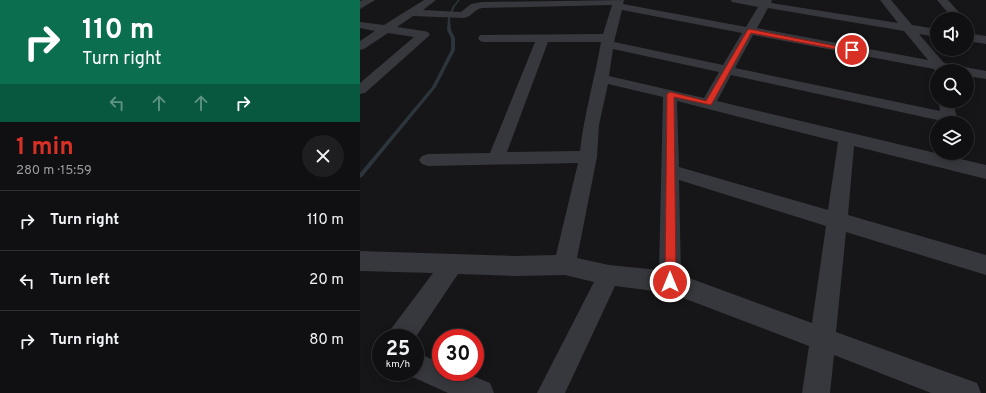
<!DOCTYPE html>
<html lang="en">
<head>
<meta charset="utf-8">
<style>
	body { margin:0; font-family:Overpass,sans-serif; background:#1e1e20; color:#f1f3f6; height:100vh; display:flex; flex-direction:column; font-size:15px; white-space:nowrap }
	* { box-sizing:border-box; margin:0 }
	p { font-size:13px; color:#9c9d9f }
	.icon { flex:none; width:22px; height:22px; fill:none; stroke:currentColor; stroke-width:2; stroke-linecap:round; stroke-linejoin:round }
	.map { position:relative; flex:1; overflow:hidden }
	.details { display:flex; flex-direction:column; background:#101012; width:360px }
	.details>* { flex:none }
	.guide { background:#0b6e4f; color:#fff; overflow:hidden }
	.fabs { position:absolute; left:570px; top:12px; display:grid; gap:8px }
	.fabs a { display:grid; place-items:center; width:44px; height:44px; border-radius:50%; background:#101012; box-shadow:0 2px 10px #0003,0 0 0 1px #303032; font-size:20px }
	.speed { position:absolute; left:12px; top:329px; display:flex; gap:8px; font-size:20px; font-weight:700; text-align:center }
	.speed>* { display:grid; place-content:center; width:52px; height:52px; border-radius:50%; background:#101012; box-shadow:0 2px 10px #0003,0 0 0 1px #303032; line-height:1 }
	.speed small { font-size:10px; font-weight:400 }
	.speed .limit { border:6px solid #d22; background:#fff; color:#111 }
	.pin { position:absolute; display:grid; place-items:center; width:34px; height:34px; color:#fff; margin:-17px; border:2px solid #fff; border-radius:50%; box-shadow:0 1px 4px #0007 }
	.me { position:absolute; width:44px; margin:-22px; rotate:0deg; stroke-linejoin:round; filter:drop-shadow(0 0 3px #0008) }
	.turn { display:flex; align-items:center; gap:14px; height:84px; padding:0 16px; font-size:18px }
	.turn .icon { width:52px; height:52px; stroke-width:2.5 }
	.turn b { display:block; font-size:28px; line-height:34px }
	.lanes { display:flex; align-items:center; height:38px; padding:0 16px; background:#0003; justify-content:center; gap:20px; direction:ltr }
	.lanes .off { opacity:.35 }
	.round { display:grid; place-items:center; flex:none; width:42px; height:42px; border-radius:21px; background:#1e1e20 }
	.summary { display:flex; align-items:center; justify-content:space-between; height:68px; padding:0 16px }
	h1 { font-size:24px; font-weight:700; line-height:30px; color:#d93025 }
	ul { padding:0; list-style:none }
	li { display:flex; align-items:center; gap:12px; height:60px; padding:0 16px; border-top:1px solid #303032 }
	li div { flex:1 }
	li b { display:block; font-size:15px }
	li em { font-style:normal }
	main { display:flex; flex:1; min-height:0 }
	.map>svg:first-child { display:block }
</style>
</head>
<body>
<main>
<section class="details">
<div class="guide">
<div class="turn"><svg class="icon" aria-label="right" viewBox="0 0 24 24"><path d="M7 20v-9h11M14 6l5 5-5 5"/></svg><div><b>110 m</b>Turn right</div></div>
<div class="lanes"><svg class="icon off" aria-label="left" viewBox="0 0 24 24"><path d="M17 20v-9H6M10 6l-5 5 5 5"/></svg><svg class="icon off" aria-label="ahead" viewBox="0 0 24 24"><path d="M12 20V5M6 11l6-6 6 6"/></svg><svg class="icon off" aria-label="ahead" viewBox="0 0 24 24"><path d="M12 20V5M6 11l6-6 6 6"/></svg><svg class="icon" aria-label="right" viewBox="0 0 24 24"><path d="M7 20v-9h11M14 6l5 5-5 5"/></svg></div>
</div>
<div class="summary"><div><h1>1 min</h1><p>280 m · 15:59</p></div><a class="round"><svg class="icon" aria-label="close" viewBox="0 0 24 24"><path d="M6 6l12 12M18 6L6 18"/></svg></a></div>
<ul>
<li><svg class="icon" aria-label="right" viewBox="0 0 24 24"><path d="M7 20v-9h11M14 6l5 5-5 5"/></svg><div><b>Turn right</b></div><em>110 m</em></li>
<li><svg class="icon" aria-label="left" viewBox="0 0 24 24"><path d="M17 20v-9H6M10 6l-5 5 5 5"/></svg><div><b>Turn left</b></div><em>20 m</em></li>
<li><svg class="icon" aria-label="right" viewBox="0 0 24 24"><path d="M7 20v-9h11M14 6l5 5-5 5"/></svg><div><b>Turn right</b></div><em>80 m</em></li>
</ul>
</section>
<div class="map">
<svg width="626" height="393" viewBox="0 0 626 393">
	<rect width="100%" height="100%" fill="#161618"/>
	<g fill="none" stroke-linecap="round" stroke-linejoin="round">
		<polygon fill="#2c353c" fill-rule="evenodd" points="98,0 100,0 95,6 90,18 91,30 95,38 95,50 76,87 2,177 0,178 0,173 72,87 91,50 91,38 87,30 88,18 93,6"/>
		<g fill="#37383d" fill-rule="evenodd">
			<polygon points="3,0 15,0 0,9 0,1"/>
			<path d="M 64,0 L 76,0 L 63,10 L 101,12 L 111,4 L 122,2 L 264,0 L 263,4 L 386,27 L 398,7 L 372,2 L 371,0 L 412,0 L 411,3 L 538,23 L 520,0 L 531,0 L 552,25 L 577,29 L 577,37 L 559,34 L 584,63 L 626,71 L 626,79 L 607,76 L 607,71 L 577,71 L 577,74 L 574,69 L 393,35 L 375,68 L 580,111 L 579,101 L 593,101 L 598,123 L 582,123 L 582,121 L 371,75 L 357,101 L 626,165 L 626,179 L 494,146 L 488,215 L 626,255 L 626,275 L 486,232 L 476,332 L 617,383 L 621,393 L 571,393 L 474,355 L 470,393 L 442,393 L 449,346 L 310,293 L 255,286 L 205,393 L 177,393 L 234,282 L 205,275 L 154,276 L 98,274 L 55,338 L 27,338 L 31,329 L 73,273 L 0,271 L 0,251 L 154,256 L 196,255 L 218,163 L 68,166 L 62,164 L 59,160 L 62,156 L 68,154 L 130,153 L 175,42 L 124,42 L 120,41 L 118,38 L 120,35 L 243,34 L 252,5 L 122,8 C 115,9 111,17 104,18 L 53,16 L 37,27 L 64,31 L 68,32 L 70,35 L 5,93 L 0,94 L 0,83 L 54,37 L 28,33 L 4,49 L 0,50 L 0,41 L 15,31 L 0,28 L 0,22 L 24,25 ZM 408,8 L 544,31 L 568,60 L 397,28 ZM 262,10 L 382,33 L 363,65 L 254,42 ZM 188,42 L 241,42 C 235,78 224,114 220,151 L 147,152 ZM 253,49 L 359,72 L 344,98 L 249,76 ZM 248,84 L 303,97 L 299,270 L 249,265 L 217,258 L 237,157 L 239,125 ZM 317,101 L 478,142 L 468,210 L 319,167 ZM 319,180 L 466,226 L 452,323 L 321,275 Z"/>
			<polygon points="577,0 588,0 605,19 593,19"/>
			<polygon points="607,33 626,36 626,44 607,41"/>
			<polygon points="55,352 81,363 81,372 103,372 130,383 134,393 88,393 46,374 45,372 55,372"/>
		</g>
	</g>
	<polygon fill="#d93025" stroke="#8d1f18" points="389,29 495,50 492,52 391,33 351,105 314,97 316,282 314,286 310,287 307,286 305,282 307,94 310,92 346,101 387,31"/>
</svg>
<div class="fabs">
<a><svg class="icon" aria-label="sound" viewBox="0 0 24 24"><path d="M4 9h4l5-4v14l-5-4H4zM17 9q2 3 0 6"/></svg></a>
<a><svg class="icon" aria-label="search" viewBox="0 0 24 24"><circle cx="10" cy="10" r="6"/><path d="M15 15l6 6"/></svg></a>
<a><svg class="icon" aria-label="layers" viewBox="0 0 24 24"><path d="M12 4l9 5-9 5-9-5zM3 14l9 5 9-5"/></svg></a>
</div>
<div class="speed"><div>25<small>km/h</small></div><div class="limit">30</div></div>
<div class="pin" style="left:492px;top:50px;background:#d93025"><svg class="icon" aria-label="arrive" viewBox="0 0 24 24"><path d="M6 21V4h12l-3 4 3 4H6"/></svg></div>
<svg class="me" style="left:310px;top:282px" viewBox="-20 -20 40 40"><circle r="17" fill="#d93025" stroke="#fff" stroke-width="3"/><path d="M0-11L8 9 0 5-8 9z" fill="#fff"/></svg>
</div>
</main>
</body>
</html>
